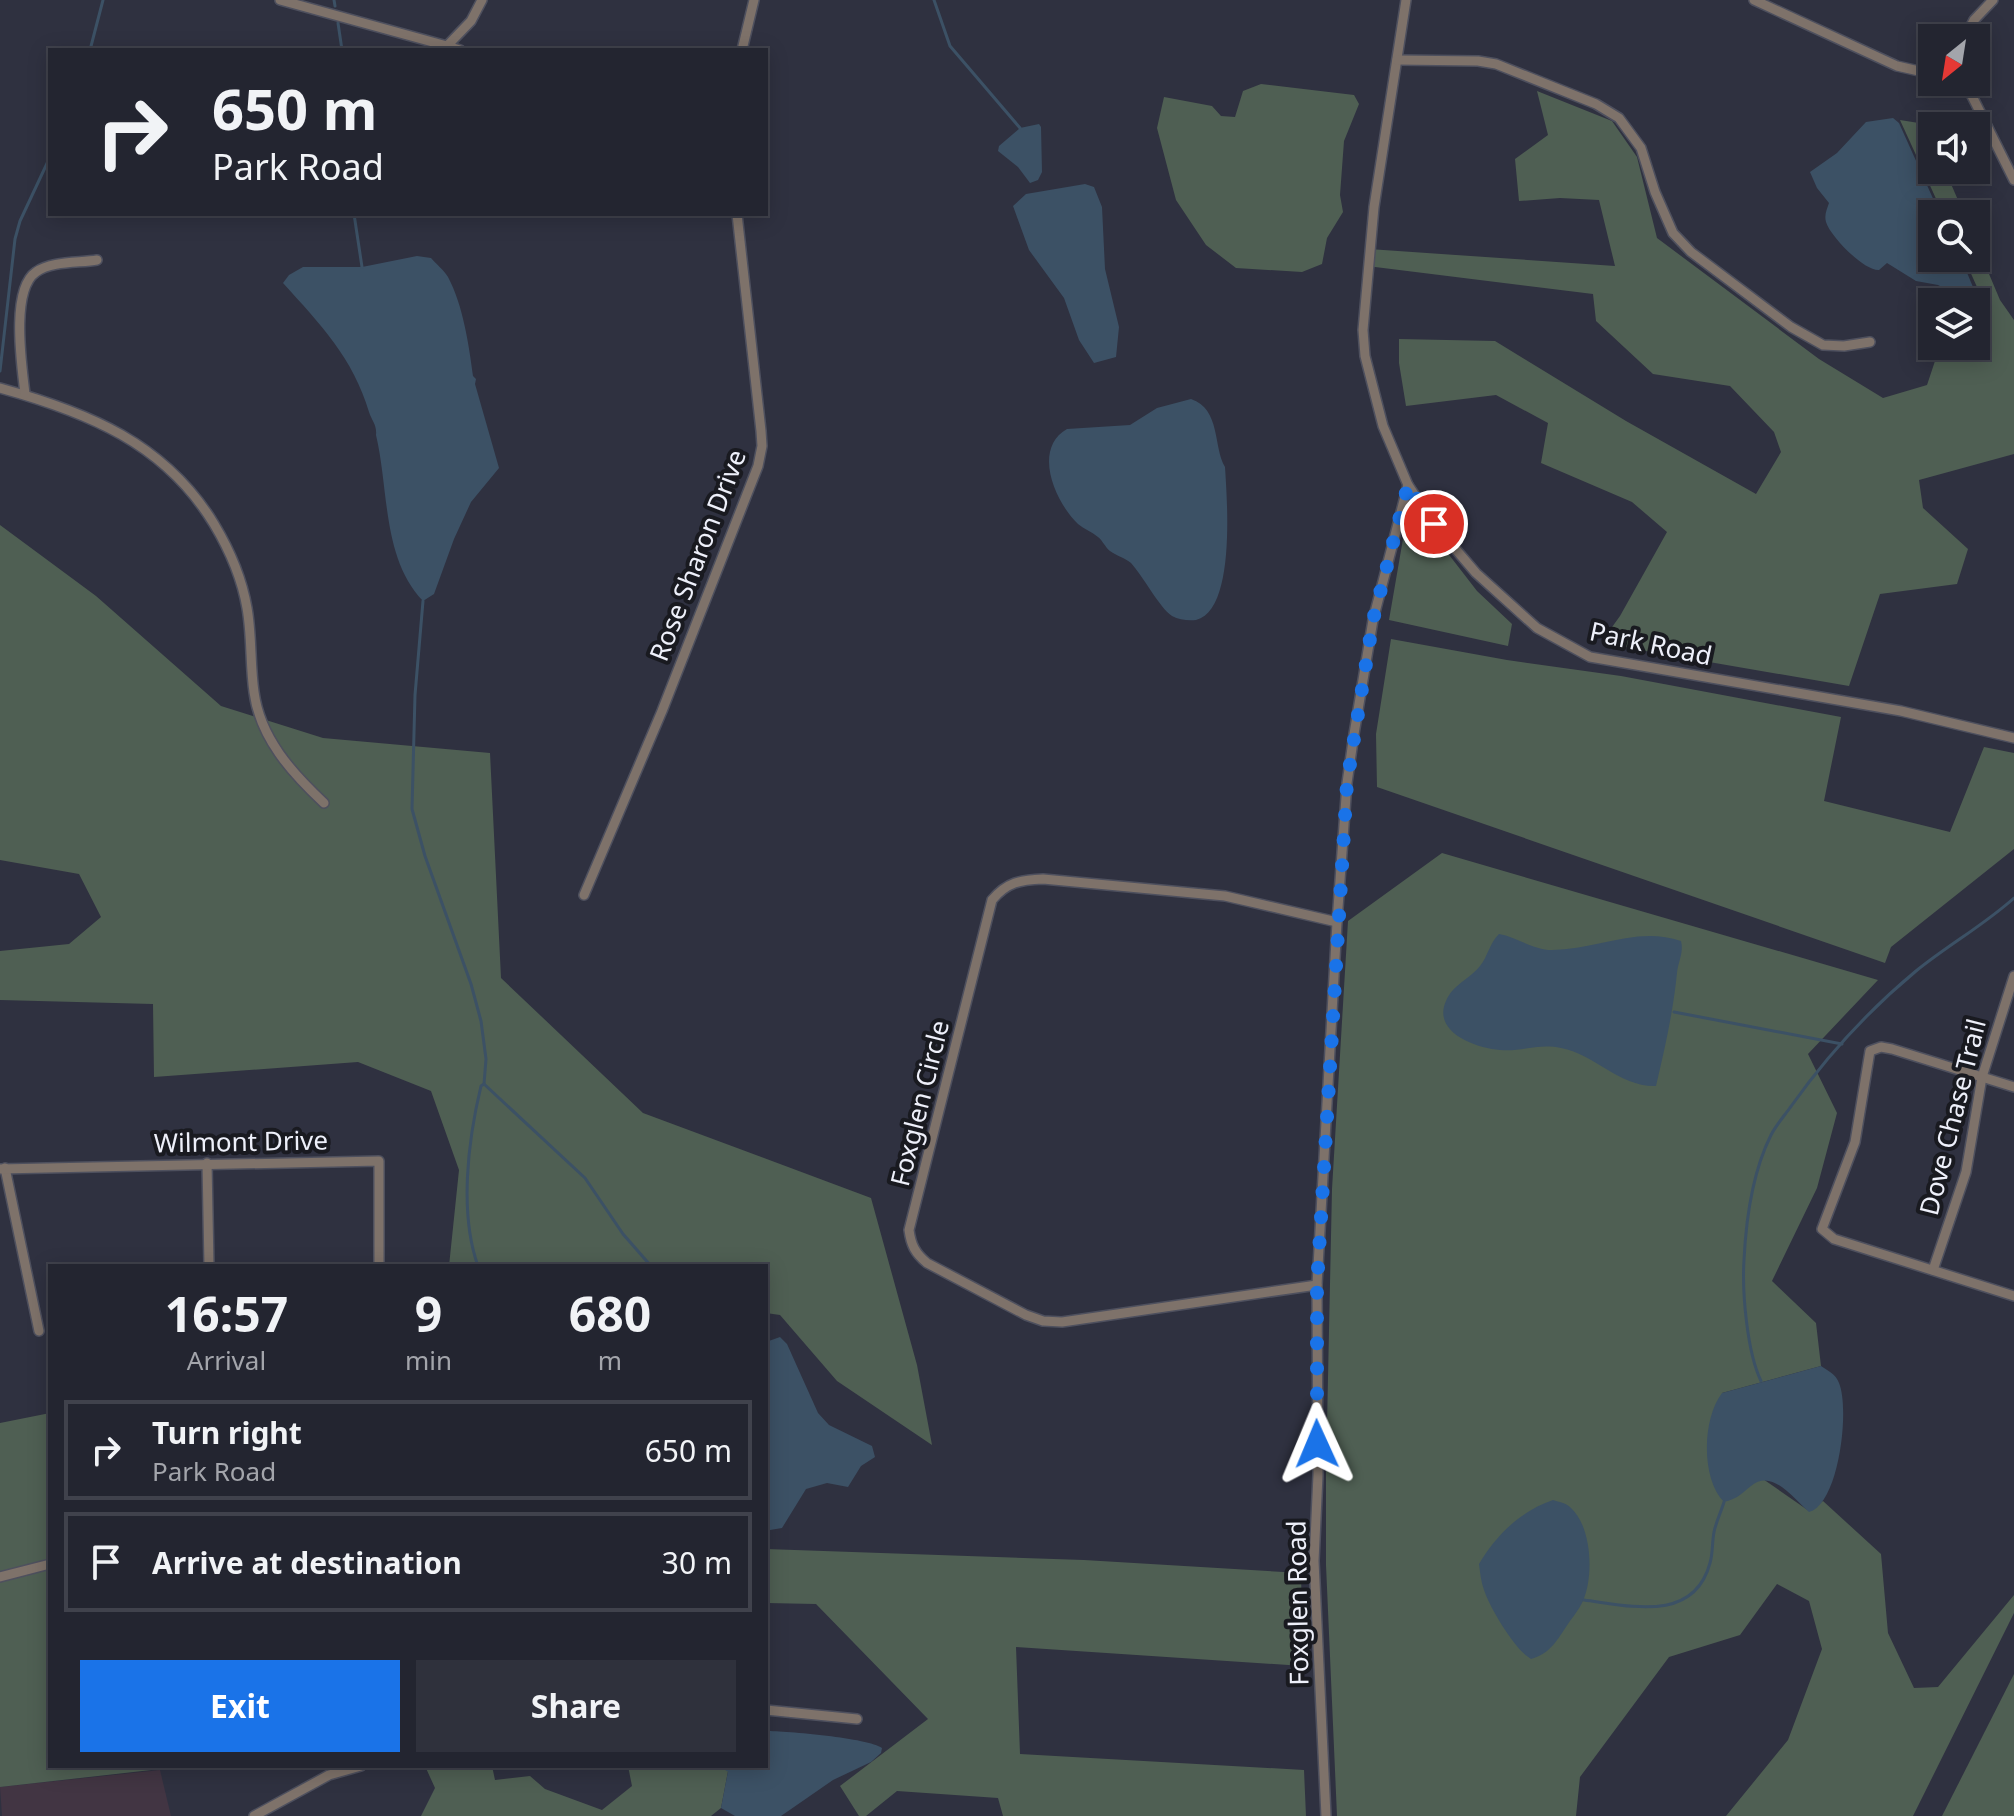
<!DOCTYPE html>
<html lang="en">
<head>
<meta charset="utf-8">
<style>
	body { margin:0; font-family:"Noto Sans",sans-serif; background:#2f313c; color:#f1f3f6; height:100vh; display:flex; flex-direction:column; font-size:30px; white-space:nowrap }
	* { box-sizing:border-box; margin:0 }
	p { font-size:26px; color:#a3a5ab }
	.icon { flex:none; width:44px; height:44px; fill:none; stroke:currentColor; stroke-width:2; stroke-linecap:round; stroke-linejoin:round }
	.map { position:relative; flex:1; overflow:hidden }
	.drawer { position:absolute; left:48px; top:1264px; width:720px; height:504px; display:flex; flex-direction:column; background:#232530; border-radius:0px; box-shadow:0 4px 20px #0003,0 0 0 2px #40424c }
	.drawer>* { flex:none }
	.top-card { position:absolute; left:48px; top:48px; width:720px; height:168px; border-radius:0px; box-shadow:0 4px 20px #0003,0 0 0 2px #40424c; background:#232530; color:#f1f3f6; overflow:hidden }
	.needle { width:52px; rotate:210deg }
	.buttons { position:absolute; left:1918px; top:24px; display:grid; gap:16px }
	.buttons a { display:grid; place-items:center; width:72px; height:72px; border-radius:0px; background:#232530; box-shadow:0 4px 20px #0003,0 0 0 2px #40424c; font-size:40px }
	.pin { position:absolute; display:grid; place-items:center; width:68px; height:68px; color:#fff; margin:-34px; border:4px solid #fff; border-radius:50%; box-shadow:0 2px 8px #0007 }
	.me { position:absolute; width:88px; margin:-44px; rotate:359deg; stroke-linejoin:round; filter:drop-shadow(0 0 6px #0008) }
	.turn { display:flex; align-items:center; gap:28px; height:168px; padding:0 32px; font-size:36px }
	.turn .icon { width:104px; height:104px; stroke-width:2.5 }
	.turn b { display:block; font-size:56px; line-height:68px }
	.eta { display:flex; justify-content:space-evenly; align-items:center; height:136px; text-align:center }
	.eta b { font-size:48px; font-weight:700; line-height:56px }
	.button { display:flex; gap:16px; margin-top:auto; padding:16px 32px }
	.button a { flex:1; height:92px; border-radius:0px; background:#1a73e8; color:#fff; font-size:32px; font-weight:700; line-height:92px; text-align:center }
	.button a+a { background:#2f313c; color:#f1f3f6 }
	ul { padding:0; list-style:none }
	li { display:flex; align-items:center; gap:24px; height:100px; margin:0 16px 12px; padding:0 16px; border:4px solid #40424c; border-radius:0px }
	li div { flex:1 }
	li b { display:block; font-size:30px }
	li em { font-style:normal }
	.map>svg:first-child { display:block }
</style>
</head>
<body>
<div class="map">
<svg width="2014" height="1816" viewBox="0 0 2014 1816">
	<rect width="100%" height="100%" fill="#2f3140"/>
	<polygon fill="#423543" points="160,1770 171,1816 2,1816 0,1787"/>
	<g fill="#4f5f53">
		<polygon points="1261,84 1354,95 1359,104 1344,141 1340,195 1343,212 1327,238 1322,264 1302,272 1236,268 1206,245 1176,200 1157,128 1164,97 1212,106 1221,116 1235,117 1243,91"/>
		<polygon points="1537,91 1612,121 1637,157 1657,238 1819,359 1883,398 1927,385 1940,346 1976,346 1976,302 1959,302 1975,292 1977,287 1964,258 1976,258 1976,243 2000,300 2014,320 2014,454 1919,480 1923,508 1968,549 1957,584 1880,594 1849,686 1634,649 1602,641 1620,616 1667,532 1632,502 1541,463 1548,423 1496,395 1406,406 1399,363 1399,339 1495,341 1626,421 1756,494 1781,452 1774,432 1730,386 1653,374 1596,321 1593,294 1367,266 1369,249 1615,266 1599,200 1560,198 1519,201 1515,159 1548,135"/>
		<polygon points="1900,120 1925,124 1932,141 1932,170 1945,170 1964,214 1943,214"/>
		<polygon points="1408,510 1426,525 1477,591 1512,624 1508,646 1389,620"/>
		<polygon points="0,525 96,596 221,706 323,738 490,753 501,978 643,1113 871,1198 917,1365 932,1445 837,1381 780,1315 766,1313 766,1266 449,1266 459,1170 431,1091 358,1062 154,1077 153,1004 0,1000 0,951 69,944 101,917 79,874 0,860"/>
		<polygon points="1391,639 1507,660 1621,676 1841,717 1824,801 1950,832 1984,747 2014,753 2014,849 1891,947 1885,963 1377,787 1376,734"/>
		<polygon points="1442,853 1878,980 1808,1054 1837,1113 1817,1188 1772,1281 1816,1323 1821,1366 1722,1393 1754,1482 1763,1479 1809,1511 1823,1501 1881,1554 1888,1633 1914,1688 1938,1687 2014,1595 2014,1613 1913,1816 1726,1816 1788,1740 1822,1649 1809,1601 1777,1584 1740,1635 1669,1657 1580,1777 1576,1816 1337,1816 1326,1565 1326,1472 1332,1189 1348,921"/>
		<polygon points="50,1413 50,1766 187,1766 0,1787 0,1423"/>
		<polygon points="766,1549 1084,1560 1301,1573 1303,1666 1016,1647 1020,1754 1304,1770 1306,1816 1003,1816 998,1798 897,1791 866,1816 859,1816 840,1786 928,1719 816,1604 766,1603"/>
		<polygon points="2014,1674 2014,1816 1942,1816"/>
		<polygon points="425,1766 492,1766 495,1780 530,1776 545,1789 602,1810 632,1786 628,1766 729,1766 721,1808 711,1816 421,1816 435,1788"/>
	</g>
	<g fill="#3c5165">
		<path d="M 1893,118 L 1899,123 L 1940,214 L 1932,214 L 1932,258 L 1961,258 L 1975,292 L 1957,295 L 1938,285 L 1916,281 L 1887,263 L 1879,270 C 1864,271 1830,236 1826,222 C 1824,215 1827,209 1829,203 L 1817,188 L 1810,172 L 1837,153 L 1866,122 Z"/>
		<polygon points="1039,124 1041,127 1042,172 1038,180 1030,183 1018,167 998,151 999,146 1020,128"/>
		<polygon points="1085,184 1094,187 1102,207 1105,269 1119,327 1116,357 1094,363 1079,340 1064,298 1029,250 1013,206 1026,194"/>
		<path d="M 417,256 L 431,258 C 436,264 444,270 448,277 C 463,305 469,345 473,376 L 476,379 L 475,384 L 499,468 L 471,502 L 454,539 L 434,594 L 423,601 C 382,558 389,490 376,435 C 377,425 372,421 369,412 C 353,358 321,325 283,283 L 289,275 L 303,267 L 362,267 Z"/>
		<path d="M 1191,399 C 1221,409 1213,447 1225,467 C 1227,499 1236,610 1196,620 C 1189,621 1179,620 1172,616 C 1159,607 1143,576 1131,563 C 1125,558 1117,556 1110,551 C 1105,547 1103,541 1098,537 C 1092,532 1084,529 1078,524 C 1055,502 1032,449 1067,429 L 1130,425 L 1157,408 Z"/>
		<path d="M 1499,934 C 1517,937 1533,950 1552,950 C 1596,950 1637,926 1681,941 C 1684,952 1678,962 1677,973 C 1673,1012 1665,1048 1656,1086 C 1619,1087 1596,1055 1561,1048 C 1538,1043 1522,1052 1500,1050 C 1475,1048 1432,1032 1446,1001 C 1453,984 1470,979 1480,966 C 1488,956 1489,944 1499,934 Z"/>
		<polygon points="780,1337 787,1344 818,1413 829,1425 872,1446 875,1457 861,1466 848,1487 827,1483 806,1489 782,1528 770,1530 766,1518 766,1342"/>
		<path d="M 1821,1366 C 1828,1371 1836,1374 1839,1383 C 1850,1409 1839,1504 1809,1512 C 1793,1498 1772,1468 1751,1486 C 1741,1494 1737,1499 1724,1502 C 1701,1479 1702,1419 1722,1393 Z"/>
		<path d="M 1553,1500 C 1559,1502 1566,1503 1570,1507 C 1592,1526 1594,1576 1583,1601 C 1579,1610 1571,1619 1566,1627 C 1556,1642 1549,1654 1531,1659 C 1515,1650 1490,1608 1484,1590 C 1481,1582 1480,1572 1479,1564 C 1496,1535 1521,1511 1553,1500 Z"/>
		<path d="M 766,1731 C 786,1731 869,1738 882,1748 L 881,1753 L 871,1762 L 833,1780 L 781,1816 L 735,1816 L 721,1808 L 729,1766 L 766,1766 Z"/>
	</g>
	<g fill="none" stroke-linecap="round" stroke-linejoin="round">
		<g stroke="#3c5165" stroke-width="3">
			<polyline points="334,0 335,6"/>
			<polyline points="934,0 950,46 1020,128"/>
			<polyline points="338,23 342,50"/>
			<polyline points="90,50 103,0"/>
			<polyline points="354,214 362,267"/>
			<polyline points="0,371 15,239 20,221 50,157"/>
			<path d="M 423,601 L 415,695 L 412,809 L 425,856 L 471,984 L 481,1021 L 486,1059 L 484,1084 L 481,1086 C 468,1140 459,1213 478,1266"/>
			<polyline points="1674,1012 1842,1044"/>
			<polyline points="484,1084 585,1178 623,1234 651,1266"/>
			<path d="M 1761,1381 C 1747,1352 1742,1292 1744,1260 C 1746,1219 1752,1173 1771,1135 C 1776,1125 1785,1115 1792,1105 C 1827,1056 1869,1010 1916,971 C 1948,945 1984,925 2014,898"/>
			<path d="M 1584,1600 C 1630,1606 1694,1623 1710,1563 C 1713,1553 1712,1542 1714,1532 C 1716,1522 1721,1512 1724,1502"/>
			<polyline points="721,1766 728,1770"/>
		</g>
		<g stroke="#4e505e" stroke-width="12">
			<g id="street">
				<polyline points="280,0 447,46 471,21 482,0"/>
				<polyline points="1406,0 1374,207 1363,330 1365,356 1383,426 1408,485 1434,524 1476,573 1537,628 1590,657 1901,711 2014,738"/>
				<polyline points="1754,0 1897,66 1932,74"/>
				<polyline points="1965,38 1974,20 1993,0"/>
				<polyline points="447,46 460,50"/>
				<polyline points="742,50 754,0"/>
				<polyline points="1397,60 1478,61 1496,64 1596,104 1619,118 1641,148 1655,192 1673,233 1691,252 1791,327 1823,345 1844,346 1870,342"/>
				<polyline points="1965,82 2014,180"/>
				<path d="M 0,388 C 87,412 165,443 214,524 C 229,549 242,579 247,608 C 252,636 250,665 254,692 C 260,738 292,773 324,803"/>
				<path d="M 25,394 C 22,367 10,290 36,272 C 51,261 79,263 97,260"/>
				<polyline points="584,895 662,711 758,466 762,446 761,431 737,214"/>
				<polyline points="2014,1087 1892,1049 1881,1047 1870,1051 1855,1142 1822,1229 1834,1239 2014,1296"/>
				<polyline points="207,1163 209,1266"/>
				<polyline points="5,1168 39,1331"/>
				<polyline points="0,1169 379,1161 379,1266"/>
				<polyline points="1933,1270 1966,1172 1982,1077 2014,976"/>
				<path d="M 1317,1285 L 1062,1322 L 1043,1321 L 1026,1315 L 927,1263 C 915,1253 911,1245 909,1230 L 992,900 C 1007,882 1020,880 1043,879 L 1225,896 L 1337,922"/>
				<polyline points="0,1577 50,1564"/>
				<polyline points="766,1710 857,1719"/>
				<polyline points="254,1816 329,1775 361,1766"/>
				<polyline points="1326,1816 1314,1561 1318,1475 1317,1285 1337,922 1347,783 1354,734 1373,620 1408,485"/>
			</g>
		</g>
		<use href="#street" stroke="#7e726a" stroke-width="9"/>
	</g>
	<g fill="none" stroke-linecap="round" stroke-linejoin="round">
		<polyline stroke="#1a73e8" stroke-width="14" stroke-dasharray="0 25.2" points="1317,1444 1317,1285 1347,783 1373,620 1408,485 1434,524"/>
	</g>
	<g text-anchor="middle" dominant-baseline="central" stroke-width="8" stroke-linejoin="round" paint-order="stroke">
		<g font-size="26" fill="#eef0fa" stroke="#191a20">
			<text transform="translate(697 555) rotate(-69)">Rose Sharon Drive</text>
			<text transform="translate(1651 643) rotate(12)">Park Road</text>
			<text transform="translate(919 1103) rotate(-76)">Foxglen Circle</text>
			<text transform="translate(1952 1117) rotate(-76)">Dove Chase Trail</text>
			<text transform="translate(241 1141) rotate(-1)">Wilmont Drive</text>
			<text transform="translate(1297 1603) rotate(-91)">Foxglen Road</text>
		</g>
	</g>
</svg>
<div class="buttons">
<a><svg class="needle" viewBox="-14 -14 28 28"><path d="M0-13l5 13h-10z" fill="#e53935"/><path d="M0 13l5-13h-10z" fill="#a3a5ab"/></svg></a>
<a><svg class="icon" aria-label="sound" viewBox="0 0 24 24"><path d="M4 9h4l5-4v14l-5-4H4zM17 9q2 3 0 6"/></svg></a>
<a><svg class="icon" aria-label="search" viewBox="0 0 24 24"><circle cx="10" cy="10" r="6"/><path d="M15 15l6 6"/></svg></a>
<a><svg class="icon" aria-label="layers" viewBox="0 0 24 24"><path d="M12 4l9 5-9 5-9-5zM3 14l9 5 9-5"/></svg></a>
</div>
<div class="pin" style="left:1434px;top:524px;background:#d93025"><svg class="icon" aria-label="arrive" viewBox="0 0 24 24"><path d="M6 21V4h12l-3 4 3 4H6"/></svg></div>
<svg class="me" style="left:1317px;top:1444px" viewBox="-20 -20 40 40"><path d="M0-17L14 15 0 8-14 15z" fill="#1a73e8" stroke="#fff" stroke-width="4"/></svg>
<div class="top-card">
<div class="turn"><svg class="icon" aria-label="right" viewBox="0 0 24 24"><path d="M7 20v-9h11M14 6l5 5-5 5"/></svg><div><b>650 m</b>Park Road</div></div>
</div>
<section class="drawer">
<div class="eta">
<div><b>16:57</b><p>Arrival</p></div>
<div><b>9</b><p>min</p></div>
<div><b>680</b><p>m</p></div>
</div>
<ul>
<li><svg class="icon" aria-label="right" viewBox="0 0 24 24"><path d="M7 20v-9h11M14 6l5 5-5 5"/></svg><div><b>Turn right</b><p>Park Road</p></div><em>650 m</em></li>
<li><svg class="icon" aria-label="arrive" viewBox="0 0 24 24"><path d="M6 21V4h12l-3 4 3 4H6"/></svg><div><b>Arrive at destination</b></div><em>30 m</em></li>
</ul>
<div class="button"><a>Exit</a><a>Share</a></div>
</section>
</div>
</body>
</html>
